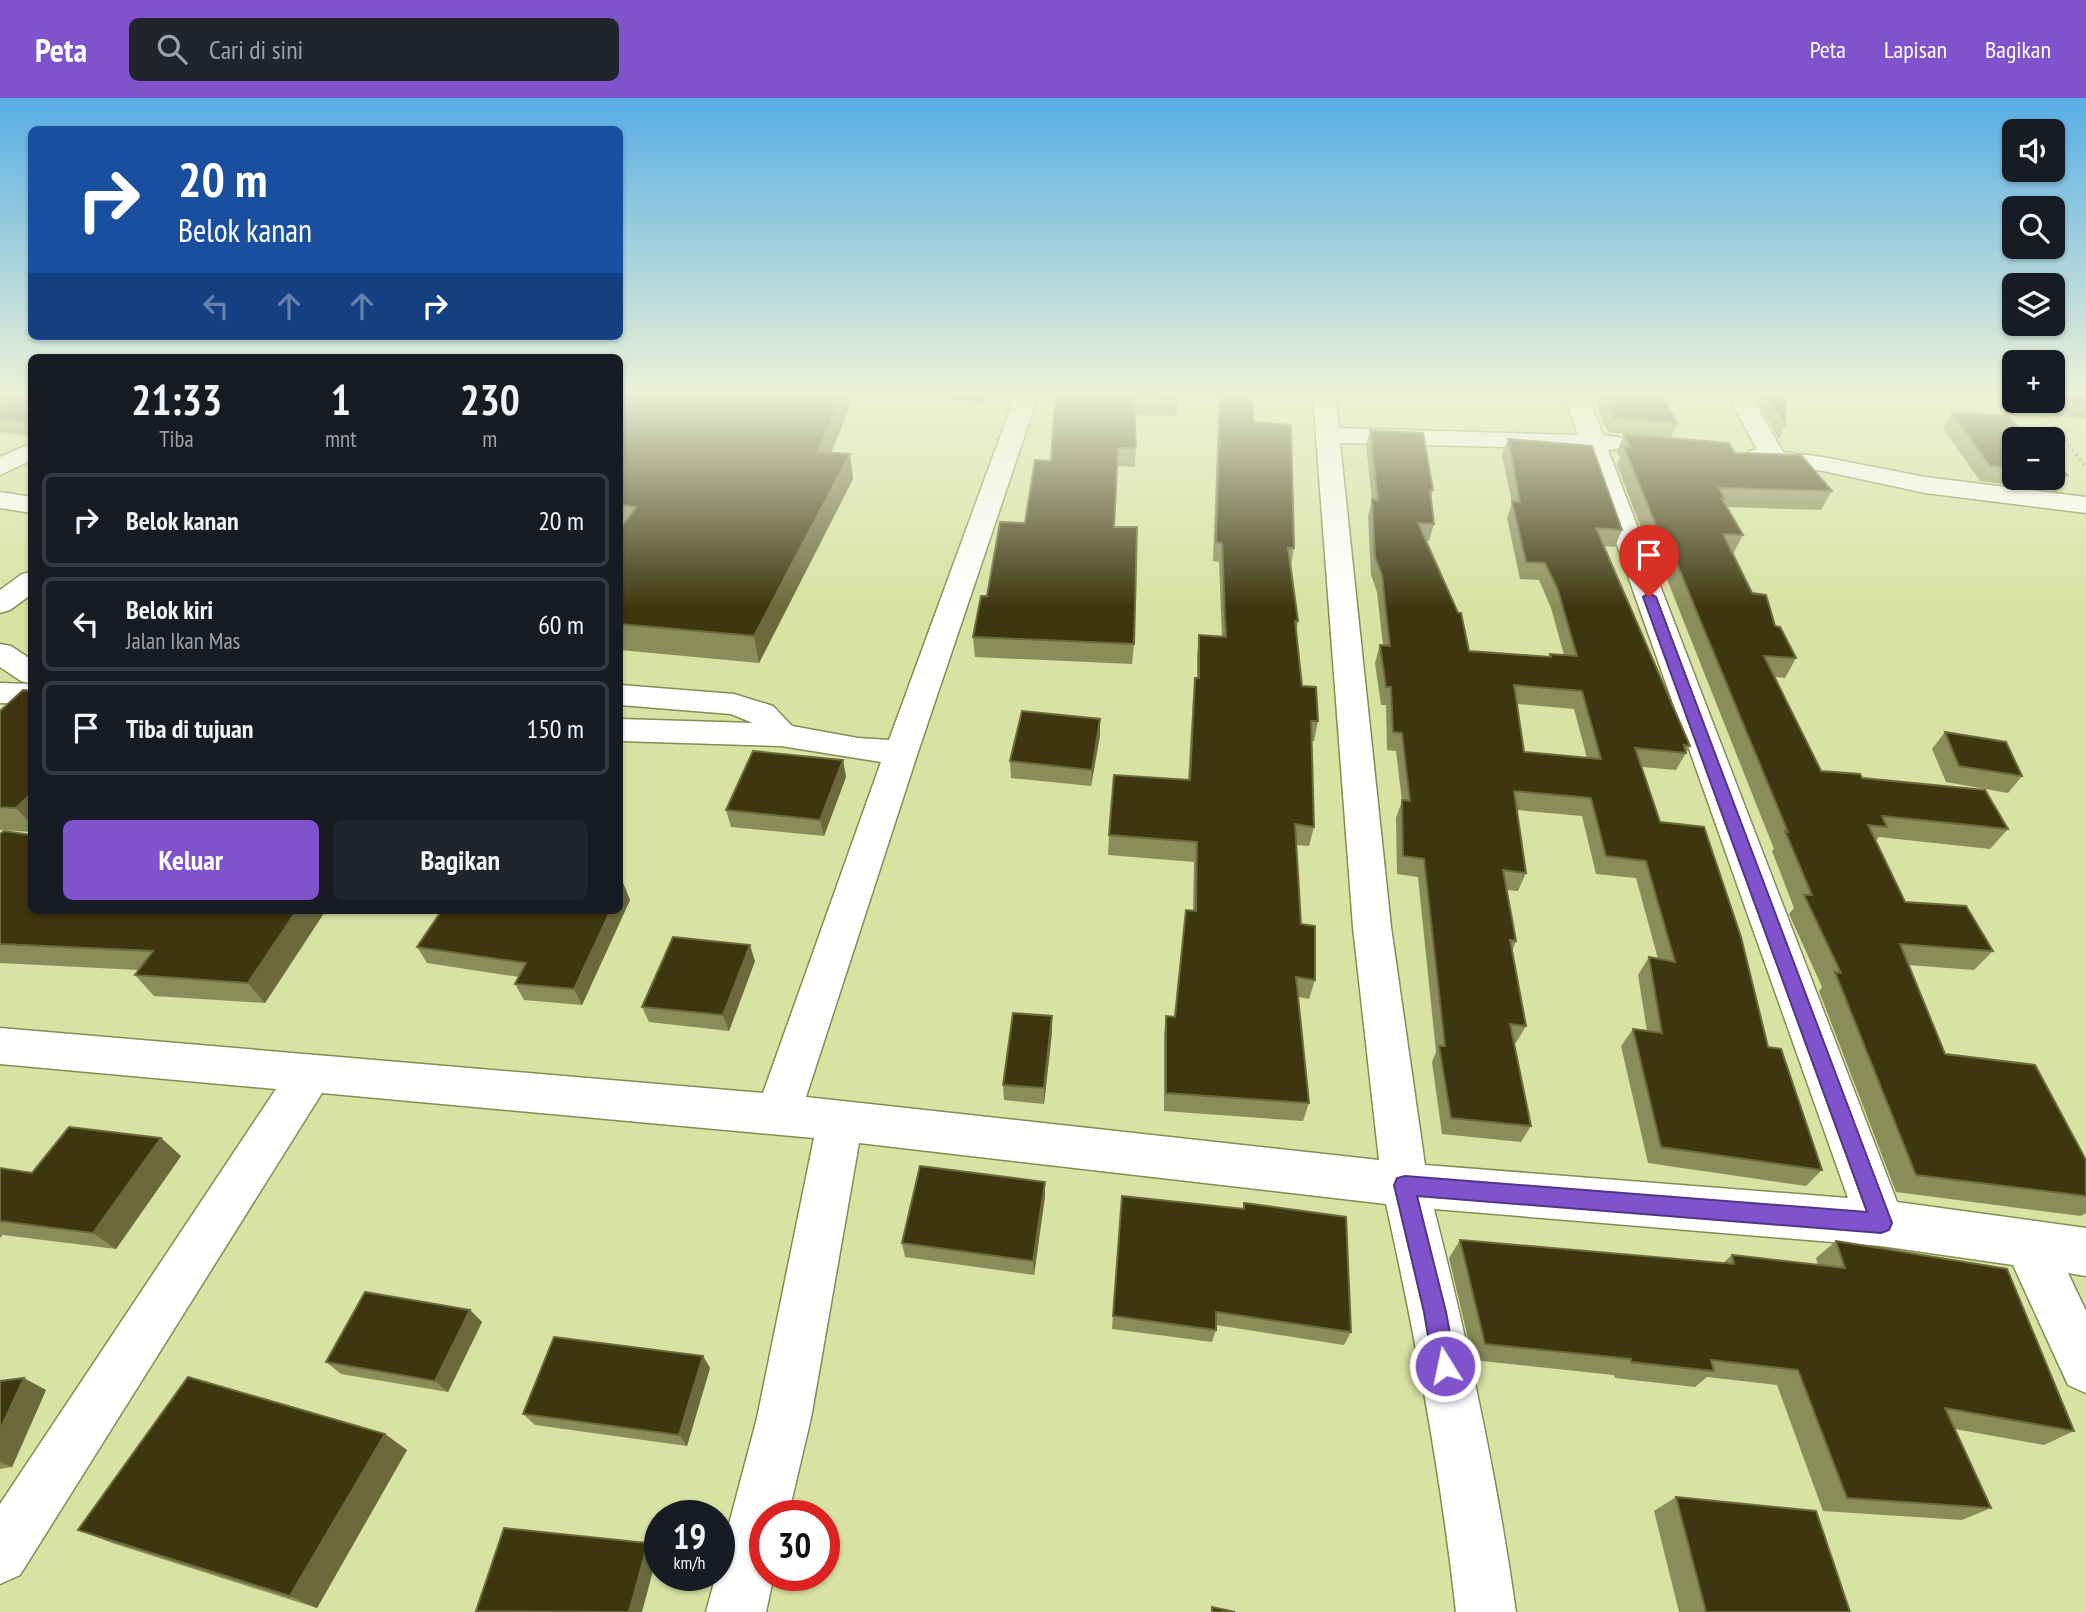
<!DOCTYPE html>
<html lang="id">
<head>
<meta charset="utf-8">
<style>
	body { margin:0; font-family:"PT Sans Narrow",sans-serif; background:#20242c; color:#f1f3f6; height:100vh; display:flex; flex-direction:column; font-size:26px; white-space:nowrap }
	* { box-sizing:border-box; margin:0 }
	p { font-size:23px; color:#9ea1a6 }
	.icon { flex:none; width:38px; height:38px; fill:none; stroke:currentColor; stroke-width:2; stroke-linecap:round; stroke-linejoin:round }
	.map { position:relative; flex:1; overflow:hidden }
	.sheet { position:absolute; left:28px; top:256px; width:595px; height:560px; display:flex; flex-direction:column; background:#171b24; border-radius:10px; box-shadow:0 2px 5px #0004 }
	.sheet>* { flex:none }
	.banner { position:absolute; left:28px; top:28px; width:595px; height:214px; border-radius:10px; box-shadow:0 2px 5px #0004; background:#1a4fa0; color:#fff; overflow:hidden }
	.controls { position:absolute; left:2002px; top:21px; display:grid; gap:14px }
	.controls a { display:grid; place-items:center; width:63px; height:63px; border-radius:10px; background:#171b24; box-shadow:0 2px 5px #0004; font-size:35px }
	.speed { position:absolute; left:644px; top:1402px; display:flex; gap:14px; font-size:35px; font-weight:700; text-align:center }
	.speed>* { display:grid; place-content:center; width:91px; height:91px; border-radius:50%; background:#171b24; box-shadow:0 2px 5px #0004; line-height:1 }
	.speed small { font-size:18px; font-weight:400 }
	.speed .limit { border:10px solid #d22; background:#fff; color:#111 }
	.pin { position:absolute; display:grid; place-items:center; width:60px; height:60px; color:#fff; margin:-72px -30px; border-radius:50% 50% 50% 0; rotate:-45deg; box-shadow:0 0 7px #0007 }
	.pin .icon { rotate:45deg }
	.me { position:absolute; width:77px; margin:-38px; rotate:350deg; stroke-linejoin:round; filter:drop-shadow(0 0 5px #0008) }
	.turn { display:flex; align-items:center; gap:24px; height:147px; padding:0 35px; font-size:32px }
	.turn .icon { width:91px; height:91px; stroke-width:2.5 }
	.turn b { display:block; font-size:49px; line-height:60px }
	.lanes { display:flex; align-items:center; height:66px; padding:0 35px; background:#0003; justify-content:center; gap:35px; direction:ltr }
	.lanes .off { opacity:.35 }
	.eta { display:flex; justify-content:space-evenly; align-items:center; height:119px; text-align:center }
	.eta b { font-size:42px; font-weight:800; line-height:49px }
	.primary-button { display:flex; gap:14px; margin-top:auto; padding:14px 35px }
	.primary-button a { flex:1; height:80px; border-radius:10px; background:#7e53cc; color:#fff; font-size:28px; font-weight:800; line-height:80px; text-align:center }
	.primary-button a+a { background:#20242c; color:#f1f3f6 }
	ul { padding:0; list-style:none }
	li { display:flex; align-items:center; gap:21px; height:94px; margin:0 14px 10px; padding:0 21px; border:4px solid #363941; border-radius:10px }
	li div { flex:1 }
	li b { display:block; font-size:26px }
	li em { font-style:normal }
	header { display:flex; align-items:center; gap:42px; box-sizing:border-box; height:98px; padding:0 35px; background:#7e53cc; color:#fff }
	header strong { font-size:33px }
	nav { display:flex; gap:38px; margin-inline-start:auto; font-size:24px }
	.search { width:490px; height:63px; background:#20242c; display:flex; align-items:center; gap:18px; box-sizing:border-box; padding:0 24px; border-radius:10px; color:#9ea1a6; font-size:26px }
	.map>svg:first-child { display:block }
</style>
</head>
<body>
<header>
<strong>Peta</strong>
<div class="search"><svg class="icon" aria-label="search" viewBox="0 0 24 24"><circle cx="10" cy="10" r="6"/><path d="M15 15l6 6"/></svg>Cari di sini</div>
<nav><a>Peta</a><a>Lapisan</a><a>Bagikan</a></nav>
</header>
<div class="map">
<svg width="2086" height="1514" viewBox="0 0 2086 1514">
	<rect width="100%" height="100%" fill="#d7e2a3"/>
	<g fill="none" stroke-linecap="round" stroke-linejoin="round">
		<g stroke="#838d51" stroke-width="3">
			<g id="minor">
				<path d="M 1015,298 L 1038,298 L 918,654 L 806,999 L 1379,1062 L 1353,829 L 1313,298 L 1335,298 L 1339,330 L 1578,337 L 1565,298 L 1588,298 L 1603,337 L 1623,340 L 1626,345 L 1623,350 L 1608,352 L 1897,1104 L 2086,1130 L 2086,1178 L 2068,1175 L 2086,1213 L 2086,1295 L 2068,1287 L 2013,1167 L 1881,1148 L 1434,1111 C 1468,1244 1497,1379 1516,1514 L 1456,1514 C 1441,1377 1416,1241 1386,1106 L 859,1045 L 811,1320 L 788,1418 L 765,1418 L 765,1477 L 774,1477 L 766,1514 L 706,1514 L 716,1477 L 719,1477 L 719,1464 L 757,1320 L 814,1040 L 322,995 L 20,1477 L 0,1486 L 0,1406 L 276,991 L 0,966 L 0,930 L 763,995 L 881,664 L 781,648 L 620,643 L 620,621 L 753,625 L 731,616 L 620,607 L 620,587 L 734,596 L 773,608 L 792,628 L 858,640 L 889,642 ZM 1340,345 L 1583,351 L 1848,1100 L 1425,1067 L 1391,829 Z"/>
				<polygon points="1728,298 1751,298 1783,354 1823,359 1925,379 2086,399 2086,415 1925,395 1823,373 1750,363 1747,358 1750,353 1757,351"/>
				<polygon points="32,345 32,362 0,377 0,359"/>
				<polygon points="0,394 32,399 32,415 0,410"/>
				<polygon points="32,474 32,496 10,512 0,515 0,492 22,476"/>
				<polygon points="0,546 11,548 32,562 32,586 21,583 0,569"/>
				<polygon points="0,585 32,586 32,606 0,605"/>
			</g>
		</g>
		<polyline stroke="#949c6c" stroke-width="3.5" stroke-dasharray="2.5 3.5" stroke-linecap="butt" points="2036,303 2086,370"/>
		<use href="#minor" fill="#fff" fill-rule="evenodd"/>
	</g>
	<g fill="#8a8c5a" fill-rule="evenodd">
		<polygon points="0,298 32,298 32,338 0,334"/>
		<polygon points="620,298 854,298 831,355 850,356 853,381 759,565 620,552"/>
		<polygon points="920,298 986,298 984,305 920,299"/>
		<polygon points="1055,298 1178,298 1177,318 1135,317 1136,350 1135,369 1117,368 1114,429 1134,546 1132,566 975,559 973,539 987,498 1025,425 1051,363"/>
		<polygon points="1220,298 1254,324 1294,450 1291,468 1298,523 1296,533 1302,588 1318,623 1314,643 1312,643 1314,729 1309,748 1296,747 1301,826 1315,882 1309,901 1298,899 1309,1005 1303,1023 1164,1013 1164,937 1166,918 1174,919 1186,812 1193,813 1194,764 1108,757 1109,737 1188,682 1193,600 1195,580 1197,580 1197,557 1199,537 1222,539 1219,464 1213,463 1218,315"/>
		<polygon points="1593,298 1662,298 1677,325 1671,340 1608,334"/>
		<polygon points="1754,298 1786,298 1785,327 1779,341"/>
		<polygon points="2053,298 2086,298 2086,321 2057,318 2047,303 2053,303"/>
		<polygon points="1952,315 2014,341 2014,380 2053,380 2053,363 2067,377 2056,393 1980,383 1943,330"/>
		<path d="M 1370,332 L 1433,392 L 1431,400 L 1434,426 L 1429,443 L 1426,443 L 1469,553 L 1548,559 L 1550,556 L 1564,557 L 1551,510 L 1539,482 L 1520,481 L 1507,420 L 1512,405 L 1502,358 L 1508,341 L 1622,432 L 1615,449 L 1604,448 L 1690,648 L 1676,672 L 1642,669 L 1660,724 L 1768,949 L 1822,1072 L 1806,1088 L 1648,1065 L 1621,948 L 1633,931 L 1647,933 L 1638,877 L 1649,859 L 1658,861 L 1636,780 L 1596,776 L 1582,718 L 1517,712 L 1526,775 L 1518,793 L 1507,792 L 1516,843 L 1512,853 L 1526,928 L 1516,945 L 1514,945 L 1531,1028 L 1521,1044 L 1442,1036 L 1432,964 L 1436,954 L 1418,779 L 1397,776 L 1396,720 L 1402,703 L 1396,653 L 1387,652 L 1386,607 L 1381,607 L 1375,565 L 1380,547 L 1383,547 L 1377,494 L 1371,477 L 1368,418 L 1372,402 L 1366,348 ZM 1517,606 L 1574,611 L 1587,660 L 1524,654 Z"/>
		<polygon points="1624,336 1735,355 1832,393 1821,412 1726,409 1743,437 1733,456 1752,495 1796,560 1785,580 1775,579 1821,673 1862,680 2008,731 1990,751 1879,739 1876,743 1905,804 1993,853 1974,872 1908,867 1945,956 2086,1062 2086,1115 2081,1118 1896,1094 1819,893 1822,889 1789,816 1794,810 1772,753 1774,751 1655,451 1649,451 1617,367 1620,360 1617,354"/>
		<polygon points="32,593 32,734 0,732 0,613"/>
		<polygon points="1100,621 1100,637 1091,688 1011,680 1010,663"/>
		<polygon points="1945,634 2022,678 2008,695 1946,684 1932,651"/>
		<polygon points="843,662 846,679 824,738 731,729 726,712"/>
		<polygon points="0,736 32,812 326,812 265,905 154,898 135,877 139,872 0,865"/>
		<polygon points="623,785 630,802 582,907 524,902 515,886 519,879 427,865 417,849"/>
		<polygon points="755,863 729,933 649,924 642,909"/>
		<polygon points="1052,918 1052,934 1044,1006 1004,1002 1003,987"/>
		<polygon points="161,1040 181,1058 116,1151 3,1137 0,1140 0,1070 32,1075"/>
		<polygon points="1045,1084 1045,1098 1034,1177 905,1159 902,1145"/>
		<polygon points="1244,1105 1351,1234 1344,1247 1216,1227 1216,1232 1212,1244 1112,1231 1121,1112 1243,1111"/>
		<polygon points="1460,1142 1723,1165 1732,1157 1818,1167 1816,1160 1836,1143 2074,1333 2044,1347 1955,1331 1991,1410 1962,1422 1823,1413 1777,1287 1707,1279 1695,1289 1615,1280 1614,1277 1473,1262 1449,1160"/>
		<polygon points="470,1212 482,1224 448,1294 341,1276 326,1264"/>
		<polygon points="703,1258 710,1270 687,1348 535,1327 523,1316"/>
		<polygon points="0,1283 46,1292 12,1369 0,1371"/>
		<polygon points="407,1352 317,1510 112,1445 78,1432"/>
		<polygon points="1676,1399 1850,1514 1679,1514 1654,1413"/>
	</g>
	<g fill="#6c6a3c">
		<polygon points="842,298 854,298 822,378 818,354"/>
		<polygon points="850,356 853,381 759,565 754,538"/>
		<polygon points="1100,621 1100,637 1091,688 1092,672"/>
		<polygon points="843,662 846,679 824,738 820,722"/>
		<polygon points="32,695 32,727 16,710"/>
		<polygon points="623,785 630,802 582,907 574,891 611,812 620,812 620,793"/>
		<polygon points="297,812 326,812 265,905 248,885"/>
		<polygon points="750,847 755,863 729,933 723,917"/>
		<polygon points="1052,918 1052,934 1044,1006 1044,990"/>
		<polygon points="161,1040 181,1058 116,1151 93,1135"/>
		<polygon points="1045,1084 1045,1098 1034,1177 1033,1163"/>
		<polygon points="470,1212 482,1224 448,1294 435,1283"/>
		<polygon points="703,1258 710,1270 687,1348 679,1337"/>
		<polygon points="24,1280 46,1292 12,1369 0,1364 0,1332"/>
		<polygon points="385,1336 407,1352 317,1510 290,1498"/>
		<polygon points="648,1445 658,1454 642,1514 629,1514"/>
	</g>
	<g fill="#3e3610" stroke="#6c6a3c" stroke-width="2" fill-rule="evenodd">
		<polygon points="0,298 32,298 32,325 0,321"/>
		<polygon points="620,298 842,298 818,354 850,356 754,538 620,526 620,431 636,409 620,407"/>
		<polygon points="1055,298 1178,298 1178,300 1134,298 1136,350 1118,350 1114,429 1137,429 1134,546 973,539 981,498 987,498 1000,424 1025,425 1035,362 1051,363"/>
		<polygon points="1220,298 1252,299 1254,324 1291,327 1294,450 1288,450 1298,523 1295,523 1302,588 1316,589 1318,623 1311,623 1314,729 1295,726 1301,826 1315,828 1315,882 1296,879 1309,1005 1166,995 1166,918 1175,919 1186,812 1196,813 1197,744 1109,737 1114,677 1190,682 1195,580 1199,580 1199,537 1226,539 1222,445 1216,444"/>
		<polygon points="1605,298 1662,298 1677,325 1614,320"/>
		<polygon points="1768,298 1786,298 1785,327"/>
		<polygon points="2062,298 2086,298 2086,307 2066,304"/>
		<polygon points="1952,315 2007,318 2031,341 2014,341 2014,371 1990,368"/>
		<path d="M 1370,332 L 1423,335 L 1433,392 L 1430,392 L 1434,426 L 1418,425 L 1458,515 L 1461,515 L 1469,553 L 1551,559 L 1550,556 L 1577,558 L 1558,492 L 1545,465 L 1526,464 L 1512,403 L 1520,404 L 1508,341 L 1592,348 L 1622,432 L 1596,430 L 1690,648 L 1684,647 L 1686,655 L 1635,650 L 1660,724 L 1704,729 L 1741,839 L 1768,949 L 1781,951 L 1822,1072 L 1661,1049 L 1633,931 L 1662,935 L 1649,859 L 1675,864 L 1646,763 L 1606,758 L 1591,700 L 1514,693 L 1526,775 L 1503,772 L 1516,843 L 1510,842 L 1526,928 L 1510,926 L 1531,1028 L 1451,1020 L 1439,948 L 1445,948 L 1424,761 L 1403,758 L 1402,702 L 1410,703 L 1402,635 L 1393,634 L 1391,589 L 1386,589 L 1380,547 L 1390,548 L 1382,477 L 1375,459 L 1372,401 L 1378,402 ZM 1514,587 L 1582,593 L 1601,661 L 1524,654 Z"/>
		<polygon points="1624,336 1729,345 1735,355 1801,357 1832,393 1719,390 1725,401 1722,401 1743,437 1723,436 1752,495 1766,497 1775,528 1780,529 1796,560 1764,558 1821,673 1860,676 1862,680 1985,692 2008,731 1882,718 1887,729 1868,727 1905,804 1966,808 1993,853 1900,846 1945,956 2035,967 2086,1062 2086,1098 1916,1077 1835,874 1841,875 1804,797 1812,797 1785,733 1788,734 1663,432 1658,432 1624,349 1630,349"/>
		<polygon points="2053,363 2067,377 2053,375"/>
		<polygon points="23,592 32,593 32,695 16,710 0,709 0,613"/>
		<polygon points="1022,613 1100,621 1092,672 1010,663"/>
		<polygon points="1945,634 2006,644 2022,678 1959,668"/>
		<polygon points="753,653 843,662 820,722 726,712"/>
		<polygon points="4,733 32,737 32,812 297,812 248,885 135,877 153,853 0,846 0,736"/>
		<polygon points="442,812 611,812 574,891 515,886 526,865 417,849"/>
		<polygon points="673,839 750,847 723,917 642,909"/>
		<polygon points="1013,915 1052,918 1044,990 1003,987"/>
		<polygon points="69,1029 161,1040 93,1135 0,1123 0,1070 32,1075"/>
		<polygon points="920,1068 1045,1084 1033,1163 902,1145"/>
		<polygon points="1122,1098 1244,1111 1244,1105 1346,1119 1351,1234 1216,1214 1216,1232 1113,1218"/>
		<polygon points="1460,1142 1734,1166 1732,1157 1845,1170 1836,1143 2007,1171 2074,1333 1945,1310 1991,1410 1847,1400 1798,1272 1711,1262 1714,1273 1631,1264 1631,1261 1485,1246"/>
		<polygon points="365,1194 470,1212 435,1283 326,1264"/>
		<polygon points="554,1239 703,1258 679,1337 523,1316"/>
		<polygon points="188,1279 385,1336 290,1498 78,1432"/>
		<polygon points="24,1280 0,1332 0,1283"/>
		<polygon points="1676,1399 1816,1413 1850,1514 1706,1514"/>
		<polygon points="504,1430 648,1445 629,1514 476,1513"/>
		<polygon points="1212,1509 1235,1514 1212,1514"/>
	</g>
	<linearGradient id="sky" x2="0" y2="1"><stop stop-color="#57ade5"/><stop offset="0.58" stop-color="#edf2d6"/><stop offset="1" stop-color="#edf2d6" stop-opacity="0"/></linearGradient>
	<rect width="2086" height="510" fill="url(#sky)"/>
	<polygon fill="#7e53cc" stroke="#523685" stroke-width="2" points="1649,495 1656,499 1892,1125 1889,1132 1881,1135 1417,1098 1446,1214 1456,1268 1453,1276 1445,1279 1437,1276 1433,1268 1424,1214 1394,1087 1397,1080 1405,1078 1867,1114 1643,499"/>
</svg>
<div class="controls">
<a><svg class="icon" aria-label="sound" viewBox="0 0 24 24"><path d="M4 9h4l5-4v14l-5-4H4zM17 9q2 3 0 6"/></svg></a>
<a><svg class="icon" aria-label="search" viewBox="0 0 24 24"><circle cx="10" cy="10" r="6"/><path d="M15 15l6 6"/></svg></a>
<a><svg class="icon" aria-label="layers" viewBox="0 0 24 24"><path d="M12 4l9 5-9 5-9-5zM3 14l9 5 9-5"/></svg></a>
<a>+</a>
<a>−</a>
</div>
<div class="speed"><div>19<small>km/h</small></div><div class="limit">30</div></div>
<div class="pin" style="left:1649px;top:499px;background:#d93025"><svg class="icon" aria-label="arrive" viewBox="0 0 24 24"><path d="M6 21V4h12l-3 4 3 4H6"/></svg></div>
<svg class="me" style="left:1445px;top:1268px" viewBox="-20 -20 40 40"><circle r="17" fill="#7e53cc" stroke="#fff" stroke-width="3"/><path d="M0-11L8 9 0 5-8 9z" fill="#fff"/></svg>
<div class="banner">
<div class="turn"><svg class="icon" aria-label="right" viewBox="0 0 24 24"><path d="M7 20v-9h11M14 6l5 5-5 5"/></svg><div><b>20 m</b>Belok kanan</div></div>
<div class="lanes"><svg class="icon off" aria-label="left" viewBox="0 0 24 24"><path d="M17 20v-9H6M10 6l-5 5 5 5"/></svg><svg class="icon off" aria-label="ahead" viewBox="0 0 24 24"><path d="M12 20V5M6 11l6-6 6 6"/></svg><svg class="icon off" aria-label="ahead" viewBox="0 0 24 24"><path d="M12 20V5M6 11l6-6 6 6"/></svg><svg class="icon" aria-label="right" viewBox="0 0 24 24"><path d="M7 20v-9h11M14 6l5 5-5 5"/></svg></div>
</div>
<section class="sheet">
<div class="eta">
<div><b>21:33</b><p>Tiba</p></div>
<div><b>1</b><p>mnt</p></div>
<div><b>230</b><p>m</p></div>
</div>
<ul>
<li><svg class="icon" aria-label="right" viewBox="0 0 24 24"><path d="M7 20v-9h11M14 6l5 5-5 5"/></svg><div><b>Belok kanan</b></div><em>20 m</em></li>
<li><svg class="icon" aria-label="left" viewBox="0 0 24 24"><path d="M17 20v-9H6M10 6l-5 5 5 5"/></svg><div><b>Belok kiri</b><p>Jalan Ikan Mas</p></div><em>60 m</em></li>
<li><svg class="icon" aria-label="arrive" viewBox="0 0 24 24"><path d="M6 21V4h12l-3 4 3 4H6"/></svg><div><b>Tiba di tujuan</b></div><em>150 m</em></li>
</ul>
<div class="primary-button"><a>Keluar</a><a>Bagikan</a></div>
</section>
</div>
</body>
</html>
